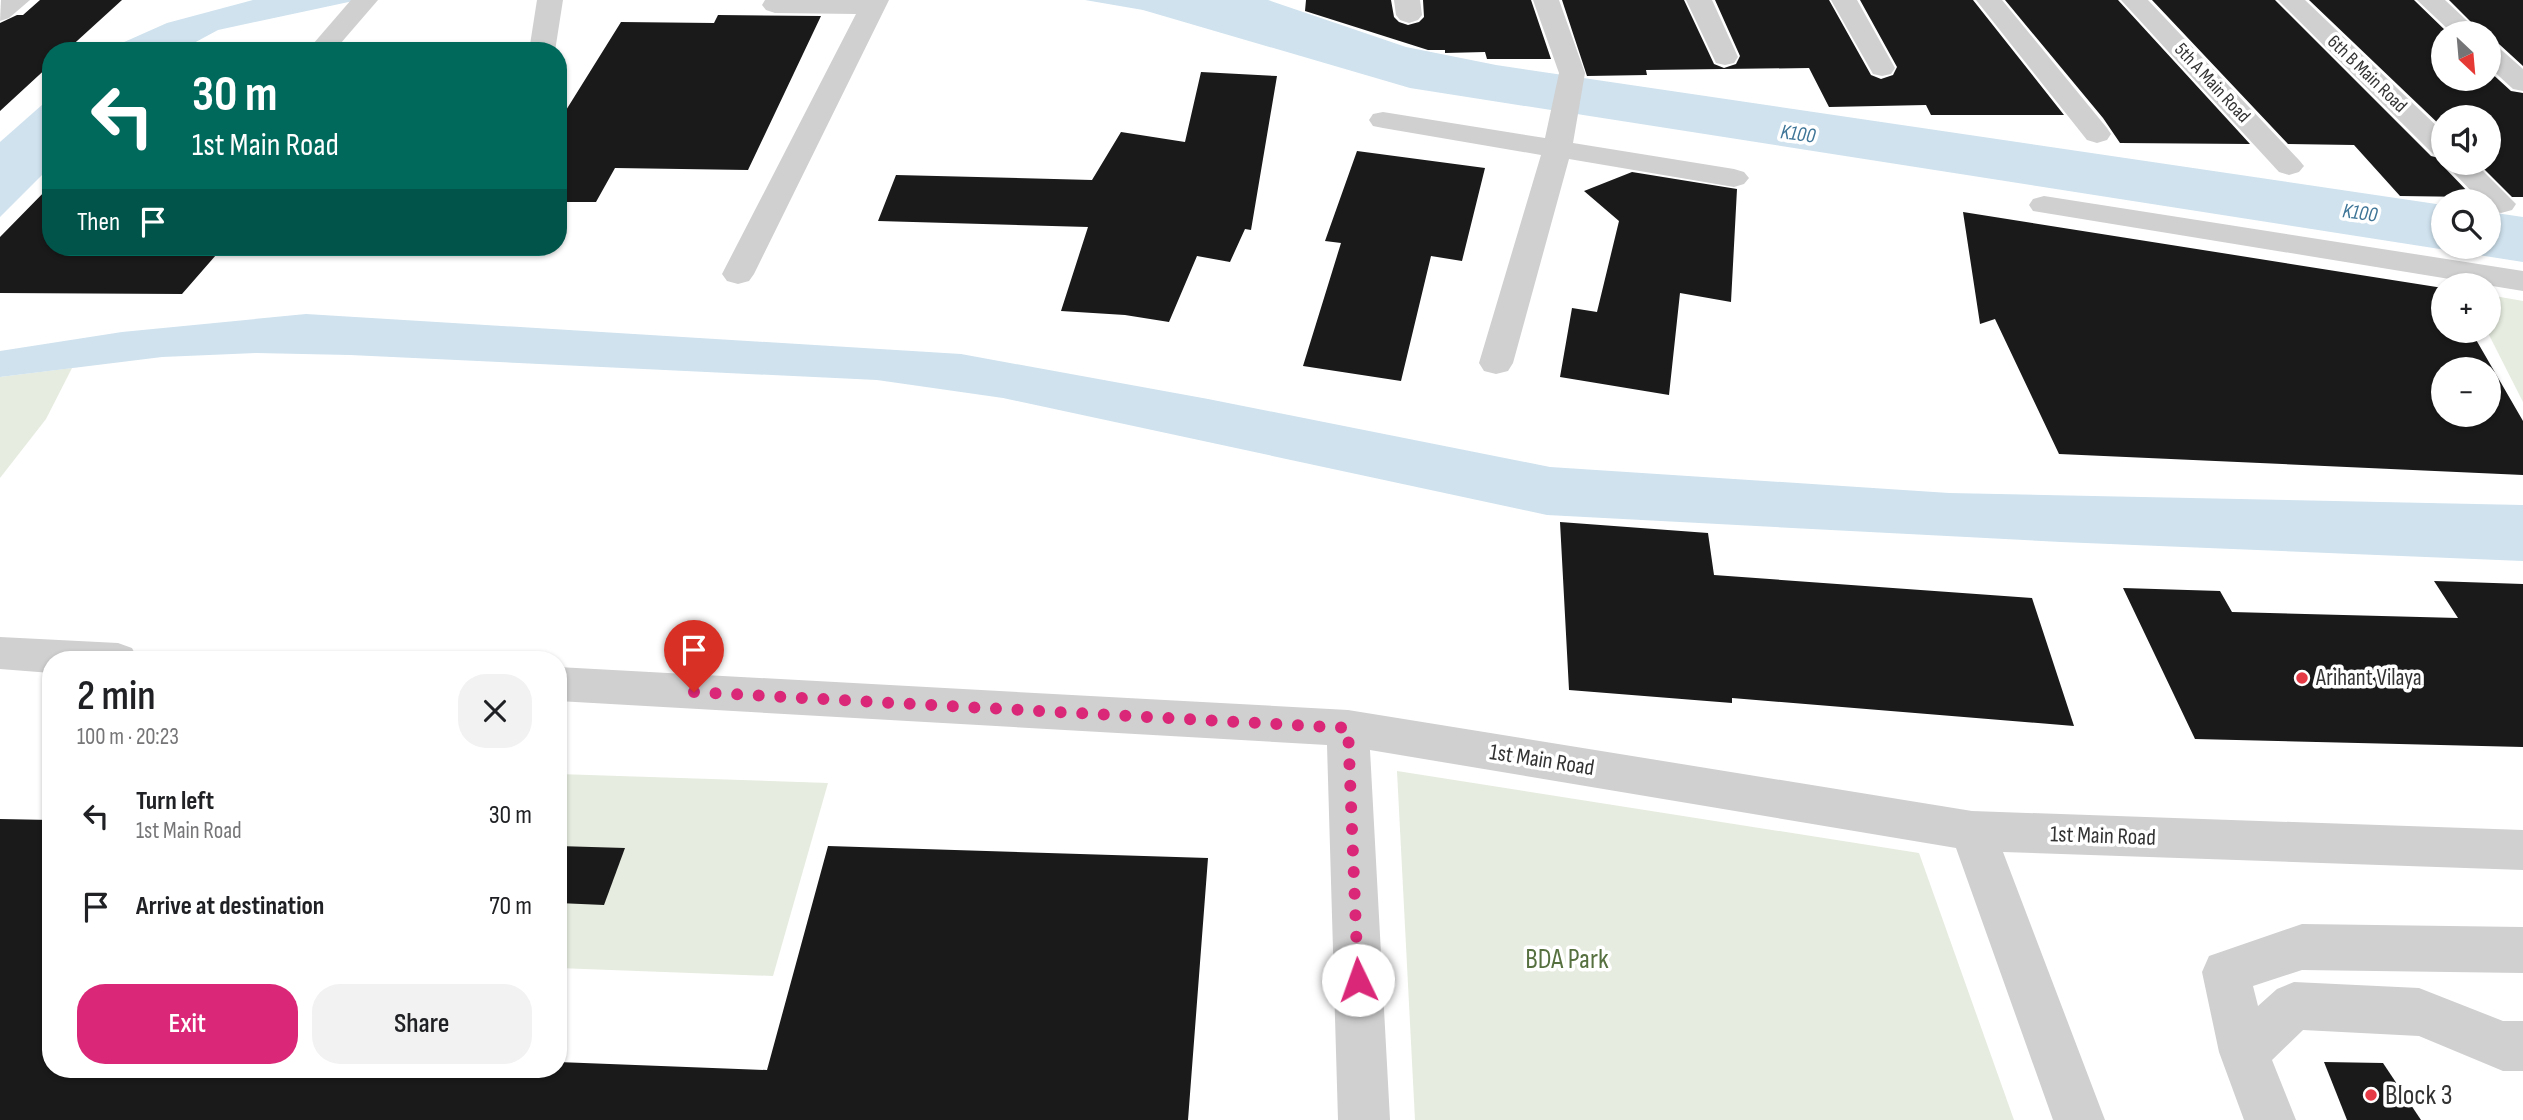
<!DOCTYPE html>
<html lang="en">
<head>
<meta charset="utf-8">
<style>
	body { margin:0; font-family:"Sofia Sans Condensed",sans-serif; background:#f2f2f2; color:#202124; height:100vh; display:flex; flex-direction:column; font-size:26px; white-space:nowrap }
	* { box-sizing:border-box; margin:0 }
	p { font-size:23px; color:#757577 }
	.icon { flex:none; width:38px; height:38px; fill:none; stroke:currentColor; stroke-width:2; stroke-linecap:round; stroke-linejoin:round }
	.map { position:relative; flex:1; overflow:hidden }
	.sheet { position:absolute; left:42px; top:651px; width:525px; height:427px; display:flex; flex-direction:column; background:#fff; border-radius:28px; box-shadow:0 2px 5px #0004 }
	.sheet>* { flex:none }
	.top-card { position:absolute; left:42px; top:42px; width:525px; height:214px; border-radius:28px; box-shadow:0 2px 5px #0004; background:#00695c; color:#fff; overflow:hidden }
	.needle { width:46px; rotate:154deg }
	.controls { position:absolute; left:2431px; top:21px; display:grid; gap:14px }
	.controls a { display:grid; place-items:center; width:70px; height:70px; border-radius:50%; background:#fff; box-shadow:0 2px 5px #0004; font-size:35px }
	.pin { position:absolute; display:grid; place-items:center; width:60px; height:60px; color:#fff; margin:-72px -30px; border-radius:50% 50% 50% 0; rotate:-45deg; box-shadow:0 0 7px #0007 }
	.pin .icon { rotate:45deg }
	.me { position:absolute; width:77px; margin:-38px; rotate:357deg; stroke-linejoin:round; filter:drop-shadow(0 0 5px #0008) }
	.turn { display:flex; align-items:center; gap:24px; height:147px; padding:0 35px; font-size:32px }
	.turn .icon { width:91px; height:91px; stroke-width:2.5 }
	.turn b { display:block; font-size:49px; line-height:60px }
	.then { display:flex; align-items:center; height:66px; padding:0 35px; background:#0003; gap:14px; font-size:26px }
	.round { display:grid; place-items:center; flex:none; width:74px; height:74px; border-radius:28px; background:#f2f2f2 }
	.summary { display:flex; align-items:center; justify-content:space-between; height:119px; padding:0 35px }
	h1 { font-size:42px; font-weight:600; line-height:52px }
	.action { display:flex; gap:14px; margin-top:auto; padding:14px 35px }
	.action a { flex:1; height:80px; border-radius:28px; background:#db2777; color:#fff; font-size:28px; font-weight:600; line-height:80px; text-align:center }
	.action a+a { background:#f2f2f2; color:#202124 }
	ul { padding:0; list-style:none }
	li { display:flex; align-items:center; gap:21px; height:91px; padding:0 35px }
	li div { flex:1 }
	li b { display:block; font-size:26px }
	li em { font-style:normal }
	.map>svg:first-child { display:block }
</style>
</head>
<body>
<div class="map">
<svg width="2523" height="1120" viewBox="0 0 2523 1120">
	<rect width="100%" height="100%" fill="#fff"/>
	<g fill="#e6ecdf">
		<polygon points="2489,295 2523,301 2523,402 2487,331"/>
		<polygon points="72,368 46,419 0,478 0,377"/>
		<polygon points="1397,771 1919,853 2014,1120 1415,1120"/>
		<polygon points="558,774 828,783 773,976 558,968"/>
	</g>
	<g fill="#cfe2ee">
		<polygon points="253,0 358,0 218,30 179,51 104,51 167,23"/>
		<polygon points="1085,0 1268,0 1406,47 1496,65 2443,205 2443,247 2488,247 2489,212 2523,217 2523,262 1410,88 1143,10"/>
		<polygon points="51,97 51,166 0,217 0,142"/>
		<polygon points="306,314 961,354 1208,399 1550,467 1949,493 2523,505 2523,561 2061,542 1547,515 1003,398 877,380 350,355 256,353 162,357 0,377 0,351 122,332"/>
	</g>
	<g fill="#1a1a1a" fill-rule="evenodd">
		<polygon points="40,0 122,0 66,51 51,51 51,64 0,111 0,23 17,15 23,15"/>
		<polygon points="1306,0 1391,0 1394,17 1399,22 1408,25 1419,22 1424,17 1423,0 1531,0 1551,59 1487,59 1485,52 1445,53 1445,50 1428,50 1305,11"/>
		<polygon points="1562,0 1684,0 1714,64 1724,68 1736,64 1740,56 1715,0 1829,0 1871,75 1881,79 1893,75 1897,67 1860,0 1973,0 2064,115 1931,115 1926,105 1829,107 1809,68 1646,70 1647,75 1587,76"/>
		<polygon points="2005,0 2118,0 2250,144 2120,143 2103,118"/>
		<polygon points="2152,0 2275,0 2431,156 2443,159 2442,165 2473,197 2400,196 2354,145 2288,144"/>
		<polygon points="2309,0 2414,0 2448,33 2443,33 2443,79 2488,79 2488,70 2511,91 2523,93 2523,197 2512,197 2478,163 2488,163 2488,117 2443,117 2443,128"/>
		<polygon points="2449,0 2523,0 2523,66 2499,44 2488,41 2488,33 2482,33"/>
		<polygon points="718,15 821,16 748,170 615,168 596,202 558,202 558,123 621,22 714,23"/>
		<polygon points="1201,72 1277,76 1251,230 1245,229 1230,262 1197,256 1169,322 1125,315 1061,311 1088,227 878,221 896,175 1092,180 1121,132 1185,142"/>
		<polygon points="1357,151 1485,168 1462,261 1431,256 1401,381 1303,366 1341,243 1325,241"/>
		<polygon points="1632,172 1737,189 1731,302 1680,293 1669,395 1560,377 1572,308 1597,312 1619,221 1584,191"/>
		<polygon points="51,185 51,247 223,247 182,294 0,293 0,237"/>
		<path d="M 1963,212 L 2443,288 L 2443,331 L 2471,331 L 2523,421 L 2523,475 L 2059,454 L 1995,319 L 1980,324 ZM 2443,369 L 2488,369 L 2488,415 L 2443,415 Z"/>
		<polygon points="1560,522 1708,533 1714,575 2032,598 2074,726 1732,698 1732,703 1569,690"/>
		<polygon points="2434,581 2523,584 2523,747 2195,739 2123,588 2220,591 2232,612 2458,618"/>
		<polygon points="0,819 51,820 51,1069 558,1069 558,1062 767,1070 828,846 1208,858 1188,1120 0,1120"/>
		<polygon points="558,846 625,848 604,905 558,903"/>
		<polygon points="2324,1062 2383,1063 2421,1120 2347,1120"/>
	</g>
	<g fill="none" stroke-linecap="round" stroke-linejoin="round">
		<g fill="#d0d0d0" fill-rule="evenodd">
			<polygon points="30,0 9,18 0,21 1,0"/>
			<polygon points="351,0 378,0 334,51 307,51"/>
			<polygon points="537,0 563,0 555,51 529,51"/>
			<polygon points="765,0 889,0 754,274 749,281 738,284 727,281 722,274 856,14 775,13 766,10 762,5"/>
			<polygon points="1394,0 1420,0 1422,15 1418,20 1409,23 1400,20 1396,15"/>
			<polygon points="1533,0 1559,0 1585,73 1573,143 1734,169 1744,172 1749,178 1744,184 1734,187 1569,159 1513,363 1508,371 1496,374 1484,371 1479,363 1541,155 1383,128 1373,126 1369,120 1373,114 1383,112 1545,138 1559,73"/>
			<polygon points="1686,0 1712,0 1738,57 1734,63 1725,65 1716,63"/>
			<polygon points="1831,0 1857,0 1895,68 1891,74 1882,76 1873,74"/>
			<polygon points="1976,0 2002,0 2107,128 2111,134 2107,140 2097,143 2087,140"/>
			<polygon points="2121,0 2148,0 2299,160 2304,166 2299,172 2289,175 2279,172"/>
			<polygon points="2278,0 2305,0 2443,132 2443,157 2433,154"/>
			<polygon points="2417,0 2445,0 2480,33 2452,33"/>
			<polygon points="2488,44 2497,46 2523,69 2523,91 2513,89 2488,66"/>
			<polygon points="2444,163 2475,163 2516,204 2512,210 2501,213 2490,210 2488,201 2481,201"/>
			<polygon points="2044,196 2523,271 2523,291 2033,211 2029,205 2033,199"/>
			<polygon points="0,637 118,643 132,648 138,660 51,660 51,673 0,669"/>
			<polygon points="558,667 1348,710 1972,811 2523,830 2523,870 2003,852 2105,1120 2053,1120 1956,848 1370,750 1390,1120 1338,1120 1327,745 558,701"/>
			<polygon points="2302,924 2523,927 2523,973 2302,970 2253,986 2258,1006 2277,989 2294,982 2419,988 2503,1021 2523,1021 2523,1071 2503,1071 2419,1036 2303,1030 2272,1060 2296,1120 2244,1120 2219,1052 2202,972 2209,956"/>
		</g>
	</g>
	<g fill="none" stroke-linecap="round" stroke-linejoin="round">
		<polyline stroke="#db2777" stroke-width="12" stroke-dasharray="0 21.6" points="694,692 1348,728 1358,980"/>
	</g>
	<g fill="#e63946" stroke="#fff" stroke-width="2.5">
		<circle cx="2302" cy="678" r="7"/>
		<circle cx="2371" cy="1095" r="7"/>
	</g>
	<g text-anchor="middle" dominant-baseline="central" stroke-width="7" stroke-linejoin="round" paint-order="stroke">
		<g font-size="19" fill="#333" stroke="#fff">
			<text transform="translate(2367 74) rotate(44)">6th B Main Road</text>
			<text transform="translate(2212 83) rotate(47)">5th A Main Road</text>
		</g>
		<g font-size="21" font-style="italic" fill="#3f7597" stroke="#fff">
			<text transform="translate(1798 134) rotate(8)">K100</text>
			<text transform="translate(2360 213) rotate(8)">K100</text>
		</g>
		<g font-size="23" fill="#333" stroke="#fff" text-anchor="start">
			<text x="2316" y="678">Arihant Vilaya</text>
		</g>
		<g font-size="23" fill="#333" stroke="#fff">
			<text transform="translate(1542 760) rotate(9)">1st Main Road</text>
			<text transform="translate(2103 836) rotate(2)">1st Main Road</text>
		</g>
		<g font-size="28" fill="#56703f" stroke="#fff">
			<text x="1567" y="959">BDA Park</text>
		</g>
		<g font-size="28" fill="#333" stroke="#fff" text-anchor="start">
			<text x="2385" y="1095">Block 3</text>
		</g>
	</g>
</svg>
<div class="controls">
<a><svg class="needle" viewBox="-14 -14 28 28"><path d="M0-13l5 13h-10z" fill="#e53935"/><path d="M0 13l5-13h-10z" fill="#757577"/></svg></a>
<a><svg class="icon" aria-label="sound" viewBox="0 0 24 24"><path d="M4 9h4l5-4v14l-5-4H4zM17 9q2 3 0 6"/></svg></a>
<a><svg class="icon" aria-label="search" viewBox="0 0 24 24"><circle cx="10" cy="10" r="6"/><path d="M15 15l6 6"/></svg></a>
<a>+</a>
<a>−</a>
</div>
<div class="pin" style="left:694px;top:692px;background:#d93025"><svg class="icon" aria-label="arrive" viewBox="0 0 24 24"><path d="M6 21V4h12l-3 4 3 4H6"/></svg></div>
<svg class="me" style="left:1358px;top:980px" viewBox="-20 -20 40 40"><circle r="19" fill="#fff"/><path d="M0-13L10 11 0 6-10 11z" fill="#db2777"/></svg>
<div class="top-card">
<div class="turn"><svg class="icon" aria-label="left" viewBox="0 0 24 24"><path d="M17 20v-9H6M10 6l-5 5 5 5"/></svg><div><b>30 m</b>1st Main Road</div></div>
<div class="then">Then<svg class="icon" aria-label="arrive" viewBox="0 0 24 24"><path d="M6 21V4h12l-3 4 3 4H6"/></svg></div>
</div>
<section class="sheet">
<div class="summary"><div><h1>2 min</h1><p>100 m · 20:23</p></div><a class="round"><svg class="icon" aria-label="close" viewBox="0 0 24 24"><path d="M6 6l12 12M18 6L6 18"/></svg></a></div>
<ul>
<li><svg class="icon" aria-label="left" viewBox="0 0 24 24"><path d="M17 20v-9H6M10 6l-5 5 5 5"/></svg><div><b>Turn left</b><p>1st Main Road</p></div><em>30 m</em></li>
<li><svg class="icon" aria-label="arrive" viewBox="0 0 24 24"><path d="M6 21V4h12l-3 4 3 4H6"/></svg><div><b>Arrive at destination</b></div><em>70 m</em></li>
</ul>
<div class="action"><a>Exit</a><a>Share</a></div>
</section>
</div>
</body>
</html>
